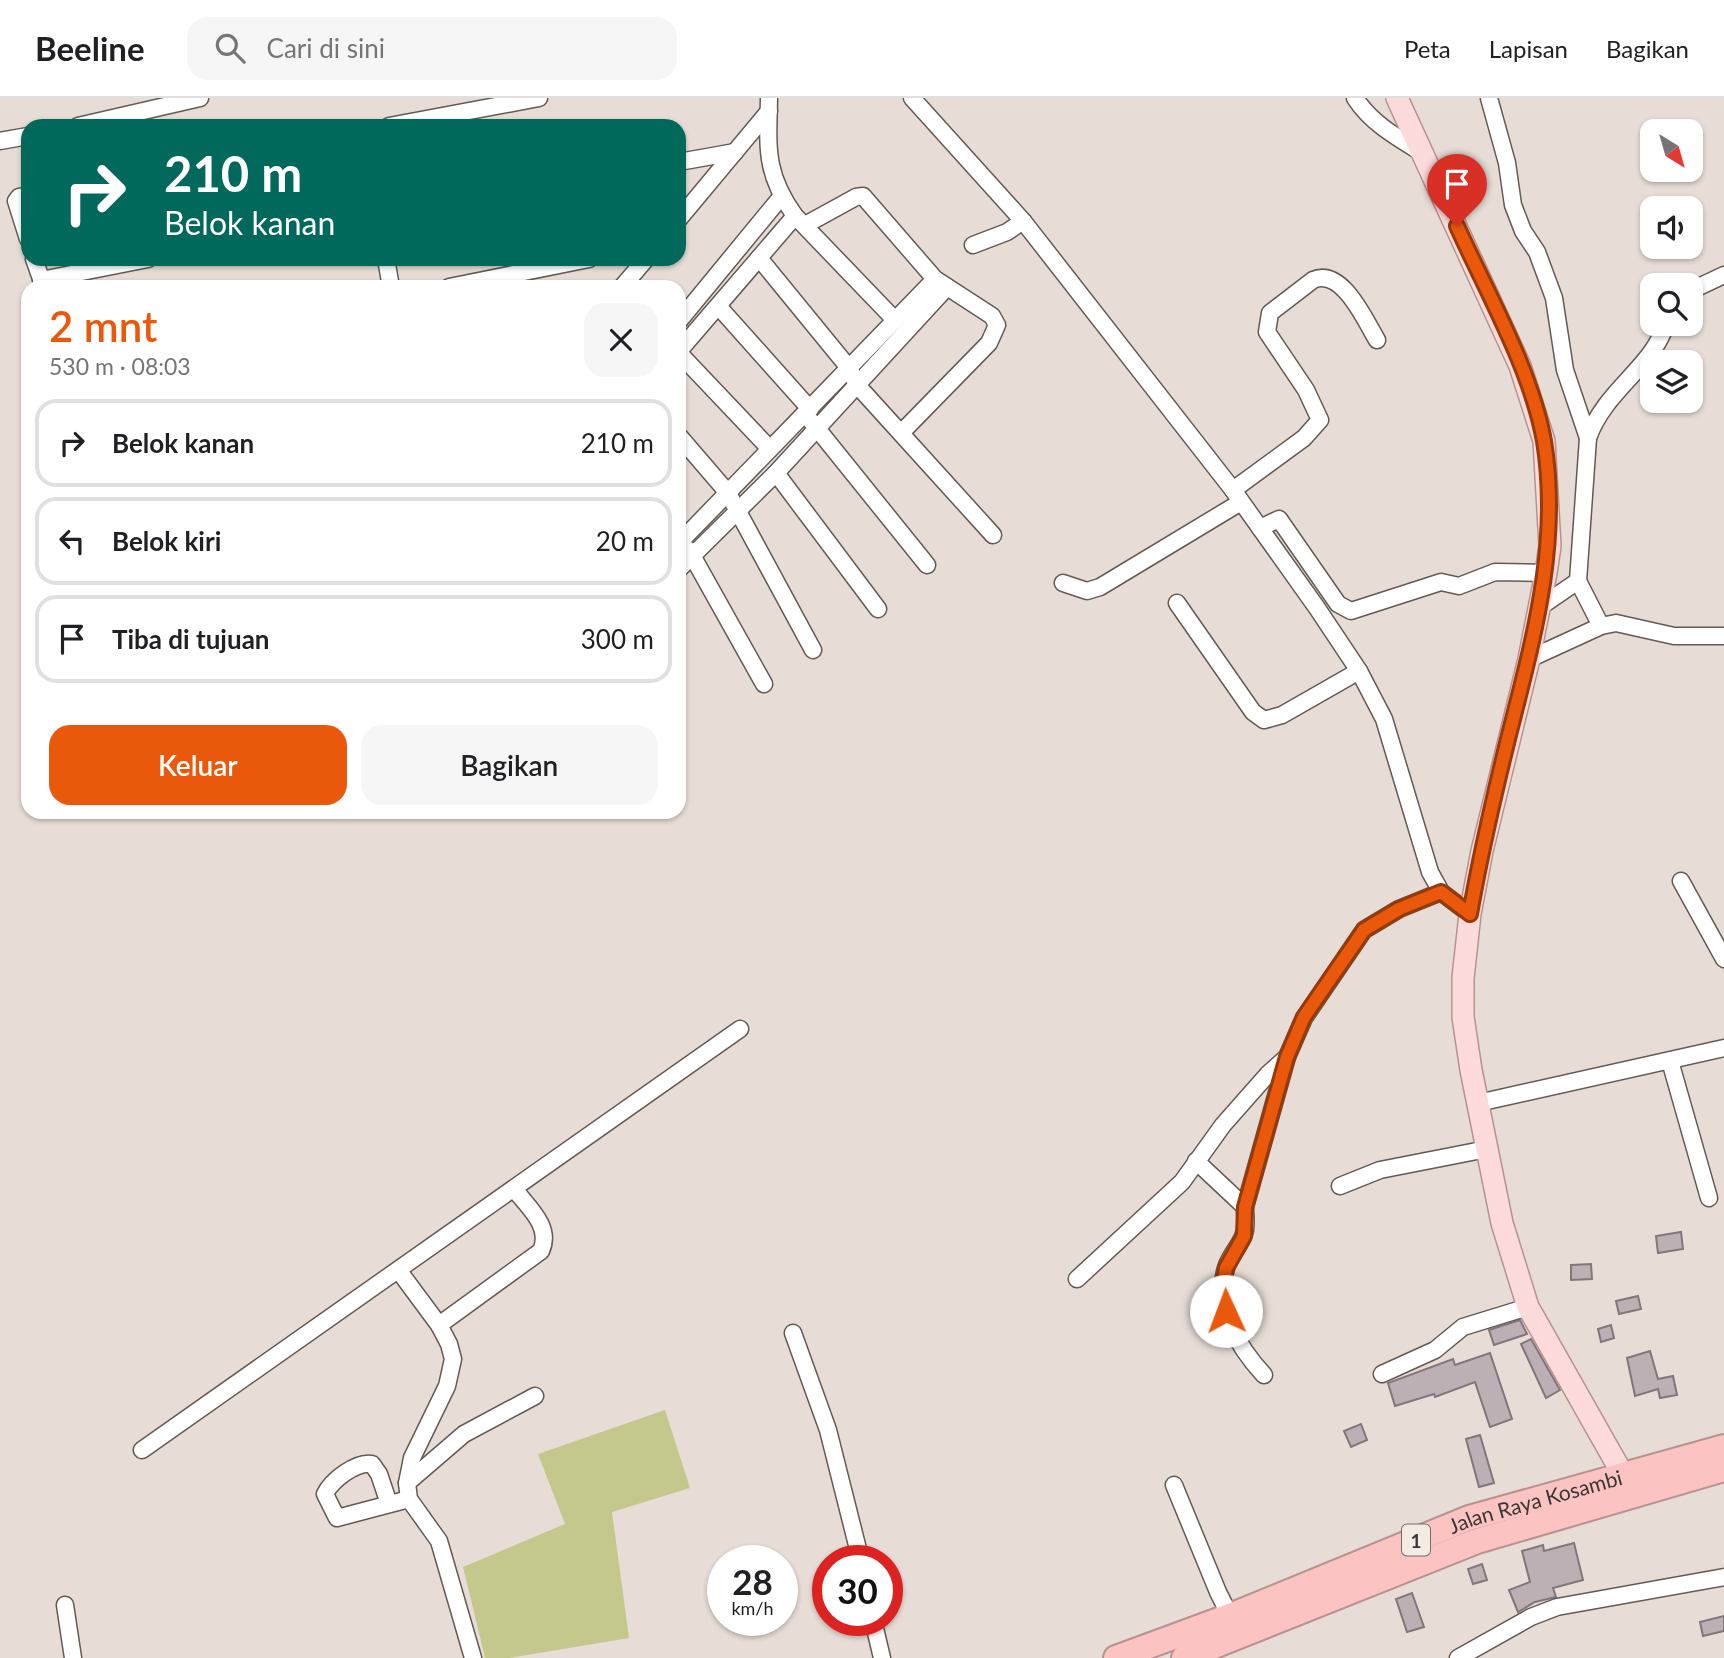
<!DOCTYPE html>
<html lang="id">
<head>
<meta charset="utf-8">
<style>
	body { margin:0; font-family:Lato,sans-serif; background:#f6f6f6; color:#202124; height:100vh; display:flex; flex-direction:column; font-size:26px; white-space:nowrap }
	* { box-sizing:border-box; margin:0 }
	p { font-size:23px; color:#757577 }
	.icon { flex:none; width:38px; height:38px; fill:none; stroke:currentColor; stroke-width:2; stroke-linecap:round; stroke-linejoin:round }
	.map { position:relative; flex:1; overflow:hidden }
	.panel { position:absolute; left:21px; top:182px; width:665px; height:539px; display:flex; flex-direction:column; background:#fff; border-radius:21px; box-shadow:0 2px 5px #0004 }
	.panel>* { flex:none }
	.hud { position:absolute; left:21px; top:21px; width:665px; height:147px; border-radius:21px; box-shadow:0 2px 5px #0004; background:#00695c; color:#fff; overflow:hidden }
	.needle { width:46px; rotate:143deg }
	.fabs { position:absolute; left:1640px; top:21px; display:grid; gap:14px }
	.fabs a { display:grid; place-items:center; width:63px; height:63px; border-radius:14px; background:#fff; box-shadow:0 2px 5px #0004; font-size:35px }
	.speed { position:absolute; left:707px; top:1447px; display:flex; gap:14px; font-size:35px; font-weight:700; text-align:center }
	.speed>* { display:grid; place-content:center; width:91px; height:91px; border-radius:50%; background:#fff; box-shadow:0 2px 5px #0004; line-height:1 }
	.speed small { font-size:18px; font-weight:400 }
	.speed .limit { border:10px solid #d22; background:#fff; color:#111 }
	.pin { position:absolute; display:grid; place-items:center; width:60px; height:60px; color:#fff; margin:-72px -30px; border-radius:50% 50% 50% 0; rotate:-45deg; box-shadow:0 0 7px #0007 }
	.pin .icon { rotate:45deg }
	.me { position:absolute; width:77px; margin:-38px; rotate:358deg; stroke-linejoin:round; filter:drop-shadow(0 0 5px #0008) }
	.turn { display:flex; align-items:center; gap:24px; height:147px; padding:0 28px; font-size:32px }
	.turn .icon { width:91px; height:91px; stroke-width:2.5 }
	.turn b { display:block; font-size:49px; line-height:60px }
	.round { display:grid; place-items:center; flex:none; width:74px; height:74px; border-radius:21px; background:#f6f6f6 }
	.overview { display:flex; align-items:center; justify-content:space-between; height:119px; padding:0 28px }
	h1 { font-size:42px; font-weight:600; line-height:52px; color:#ea580c }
	.action { display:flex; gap:14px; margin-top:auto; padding:14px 28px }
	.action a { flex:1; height:80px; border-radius:21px; background:#ea580c; color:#fff; font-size:28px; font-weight:600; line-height:80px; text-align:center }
	.action a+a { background:#f6f6f6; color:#202124 }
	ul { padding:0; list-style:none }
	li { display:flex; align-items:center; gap:21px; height:88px; margin:0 14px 10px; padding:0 14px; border:4px solid #e0e0e0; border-radius:21px }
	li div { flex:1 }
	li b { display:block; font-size:26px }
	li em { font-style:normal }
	header { display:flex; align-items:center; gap:42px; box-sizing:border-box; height:98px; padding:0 35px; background:#fff; border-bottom:2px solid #e0e0e0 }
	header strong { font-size:33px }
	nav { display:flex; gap:38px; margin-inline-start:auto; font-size:24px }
	.search { width:490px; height:63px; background:#f6f6f6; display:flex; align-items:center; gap:18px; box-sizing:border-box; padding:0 24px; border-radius:21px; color:#757577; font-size:26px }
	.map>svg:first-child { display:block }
</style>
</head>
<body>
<header>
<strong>Beeline</strong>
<div class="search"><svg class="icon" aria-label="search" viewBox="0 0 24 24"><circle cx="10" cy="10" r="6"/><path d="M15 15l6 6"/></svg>Cari di sini</div>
<nav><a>Peta</a><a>Lapisan</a><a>Bagikan</a></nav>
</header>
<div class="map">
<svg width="1724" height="1560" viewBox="0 0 1724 1560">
	<rect width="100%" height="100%" fill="#e7ddd6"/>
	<polygon fill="#c5c88c" points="665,1312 690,1390 612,1414 629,1540 509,1560 485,1560 463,1469 565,1426 538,1356"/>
	<g fill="#bcb0b4" stroke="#82767a" stroke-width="2">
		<polygon points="1681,1134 1683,1151 1658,1155 1656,1138"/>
		<polygon points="1591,1166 1592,1181 1571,1182 1571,1167"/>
		<polygon points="1638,1198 1641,1211 1619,1216 1616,1203"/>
		<polygon points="1520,1222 1527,1236 1494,1247 1489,1232"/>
		<polygon points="1611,1227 1614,1240 1601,1244 1598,1231"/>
		<polygon points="1531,1241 1560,1292 1546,1300 1521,1246"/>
		<polygon points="1650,1253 1658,1281 1673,1278 1677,1297 1660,1300 1658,1291 1635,1298 1627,1260"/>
		<polygon points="1490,1255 1512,1321 1490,1329 1475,1284 1435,1299 1434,1296 1395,1308 1388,1285 1453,1261 1455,1267"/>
		<polygon points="1361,1326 1367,1342 1351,1349 1344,1333"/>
		<polygon points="1480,1337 1494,1385 1479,1389 1466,1341"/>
		<polygon points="1574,1445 1583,1482 1553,1490 1556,1499 1535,1504 1518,1514 1509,1492 1530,1484 1522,1453 1543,1447 1544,1453"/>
		<polygon points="1482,1466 1487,1482 1473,1486 1468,1471"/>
		<polygon points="1412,1495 1424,1529 1407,1534 1396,1501"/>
		<polygon points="1724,1518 1724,1533 1703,1538 1700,1524"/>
	</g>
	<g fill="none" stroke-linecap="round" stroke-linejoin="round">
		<g stroke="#635a54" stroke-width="19">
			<g id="minor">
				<path d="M 769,0 C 768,49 764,75 795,118 L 895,222"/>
				<polyline points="912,0 1023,123 1233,392 1317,510 1359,573 1384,621 1430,774 1441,794 1470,816"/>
				<path d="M 1355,0 C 1372,26 1398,40 1424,56"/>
				<polyline points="1489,0 1507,65 1513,107 1523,133 1537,154 1554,200 1565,272 1588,340"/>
				<polyline points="78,28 200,0"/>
				<polyline points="389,28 539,0"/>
				<polyline points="0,43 28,38"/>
				<polyline points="679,64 735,54"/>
				<polyline points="28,97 19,99 16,103 28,141"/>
				<polyline points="679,121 769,13"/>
				<polyline points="805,127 856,99 863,98 935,181 992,218 997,227 989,245 901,335"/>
				<polyline points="973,147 1007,134 1023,123"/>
				<polyline points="759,160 849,270 857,287 993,437"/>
				<polyline points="34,161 44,189"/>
				<polyline points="386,161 391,189"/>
				<polyline points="41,182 148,161"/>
				<polyline points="449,189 589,161"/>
				<polyline points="622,189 646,161"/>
				<polyline points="1690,193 1724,177"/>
				<polyline points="718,208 810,311"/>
				<polyline points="679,223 781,99"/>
				<polyline points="679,253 795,118"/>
				<polyline points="679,255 770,351"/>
				<polyline points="811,323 927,467"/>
				<polyline points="679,338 728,395 813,552"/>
				<polyline points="776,375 878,511"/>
				<path d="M 1233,392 L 1304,340 L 1320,322 L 1306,292 L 1267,234 L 1270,215 L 1313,182 C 1342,169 1365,222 1377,242"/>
				<polyline points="1260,430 1279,421 1338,506 1351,513 1441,484 1459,488 1495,474 1546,475"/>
				<polyline points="679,445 935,181"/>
				<polyline points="689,452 764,586"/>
				<polyline points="679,471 776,375 947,189"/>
				<polyline points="1578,483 1601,528"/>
				<polyline points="1063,485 1087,493 1100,489 1241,404"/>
				<polyline points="1177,505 1253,614 1264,622 1282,617 1359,573"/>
				<path d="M 1540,509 L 1578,483 L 1588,340 C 1605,292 1652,270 1666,226"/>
				<polyline points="1529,561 1601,528 1616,525 1674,538 1724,538"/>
				<polyline points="1681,783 1724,861"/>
				<polyline points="1670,963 1709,1100"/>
				<polyline points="1478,1005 1724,950"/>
				<path d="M 1196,1063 L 1245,1109 C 1245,1118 1247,1128 1244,1136 C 1240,1148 1230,1157 1226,1170 C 1214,1209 1238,1249 1264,1277"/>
				<polyline points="1340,1088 1380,1072 1487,1051"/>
				<polyline points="1245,1109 1287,959"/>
				<polyline points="399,1173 439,1227 449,1246 453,1261 447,1288 412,1360 407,1385 409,1401 439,1443 473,1560"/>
				<polyline points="1077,1181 1182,1084 1223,1027 1268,976 1287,959 1304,920 1364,832 1399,811 1441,794"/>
				<path d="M 439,1227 L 541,1153 C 552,1129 529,1110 515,1092"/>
				<polyline points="793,1235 828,1332 861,1463"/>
				<polyline points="1382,1276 1435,1252 1463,1229 1528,1209"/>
				<polyline points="142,1352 740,931"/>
				<polyline points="407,1385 464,1336 535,1298"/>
				<polyline points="1174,1387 1218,1494 1230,1518"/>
				<path d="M 389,1406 L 379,1376 L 372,1366 C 356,1363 331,1383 325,1396 L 337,1420 L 409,1401"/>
				<polyline points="65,1507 73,1560"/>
				<polyline points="873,1522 882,1560"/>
				<polyline points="1458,1560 1531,1519 1557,1509 1724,1479"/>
			</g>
		</g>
		<g stroke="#b79290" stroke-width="24">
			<polyline id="major" points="1397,0 1520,268 1544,343 1550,448 1546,475 1529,561 1482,753 1470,816 1463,880 1463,919 1471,972 1502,1125 1528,1209 1622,1375"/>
		</g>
		<g stroke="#b79290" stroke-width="28">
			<g id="highway">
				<path id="s1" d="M 1116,1560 L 1230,1518 L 1469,1420 L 1724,1349"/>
				<polyline points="1184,1560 1477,1443 1724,1371"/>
			</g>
		</g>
		<use href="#minor" stroke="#fff" stroke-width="16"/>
		<use href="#major" stroke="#fddbda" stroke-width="21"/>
		<use href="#highway" stroke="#fbc3c2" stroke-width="24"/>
	</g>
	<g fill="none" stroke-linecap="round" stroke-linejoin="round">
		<g stroke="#983908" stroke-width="18">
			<path id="route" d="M 1226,1213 L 1222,1193 L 1226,1170 L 1244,1138 L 1245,1109 L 1287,959 L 1304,919 L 1364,832 L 1399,811 L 1441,794 L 1470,816 C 1480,759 1493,702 1507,645 C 1532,545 1561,448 1544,343 C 1531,271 1487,195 1457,128"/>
		</g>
		<use href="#route" stroke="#ea580c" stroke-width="12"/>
	</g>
	<g text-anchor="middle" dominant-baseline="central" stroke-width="7" stroke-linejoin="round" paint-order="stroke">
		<rect fill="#f4ebe3" stroke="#726c68" stroke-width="2" x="1402" y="1426.5" width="28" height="31" rx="5"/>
		<g font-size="19" font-weight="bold" fill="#3a3633">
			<text x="1416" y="1442">1</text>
		</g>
		<g font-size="21" fill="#3a3633" stroke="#f4ebe3">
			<text stroke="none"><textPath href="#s1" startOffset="448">Jalan Raya Kosambi</textPath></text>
		</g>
	</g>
</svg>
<div class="fabs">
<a><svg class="needle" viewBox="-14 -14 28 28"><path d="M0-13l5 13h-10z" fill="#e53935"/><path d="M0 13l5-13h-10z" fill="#757577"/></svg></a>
<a><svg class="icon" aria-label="sound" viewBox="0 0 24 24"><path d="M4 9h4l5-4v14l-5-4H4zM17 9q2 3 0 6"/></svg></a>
<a><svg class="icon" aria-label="search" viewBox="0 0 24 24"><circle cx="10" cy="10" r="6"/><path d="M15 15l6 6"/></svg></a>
<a><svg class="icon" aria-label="layers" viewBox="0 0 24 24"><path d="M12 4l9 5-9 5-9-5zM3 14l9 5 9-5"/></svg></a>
</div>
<div class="speed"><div>28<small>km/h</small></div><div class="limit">30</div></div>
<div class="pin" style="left:1457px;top:128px;background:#d93025"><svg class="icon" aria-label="arrive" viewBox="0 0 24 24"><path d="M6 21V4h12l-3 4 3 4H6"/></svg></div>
<svg class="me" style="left:1226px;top:1213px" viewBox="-20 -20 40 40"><circle r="19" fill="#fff"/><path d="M0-13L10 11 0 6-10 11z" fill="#ea580c"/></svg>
<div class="hud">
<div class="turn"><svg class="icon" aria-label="right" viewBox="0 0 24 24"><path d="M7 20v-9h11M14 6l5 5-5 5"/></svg><div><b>210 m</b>Belok kanan</div></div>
</div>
<section class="panel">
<div class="overview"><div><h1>2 mnt</h1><p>530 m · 08:03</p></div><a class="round"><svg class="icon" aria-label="close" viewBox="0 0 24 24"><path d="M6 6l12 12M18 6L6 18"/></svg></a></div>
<ul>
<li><svg class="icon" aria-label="right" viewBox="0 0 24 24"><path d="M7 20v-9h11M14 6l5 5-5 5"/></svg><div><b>Belok kanan</b></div><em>210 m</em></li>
<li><svg class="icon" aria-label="left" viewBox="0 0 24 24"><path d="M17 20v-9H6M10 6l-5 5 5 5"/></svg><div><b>Belok kiri</b></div><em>20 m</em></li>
<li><svg class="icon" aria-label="arrive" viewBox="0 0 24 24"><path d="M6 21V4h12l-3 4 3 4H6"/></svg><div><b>Tiba di tujuan</b></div><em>300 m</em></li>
</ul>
<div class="action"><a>Keluar</a><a>Bagikan</a></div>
</section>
</div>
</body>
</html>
